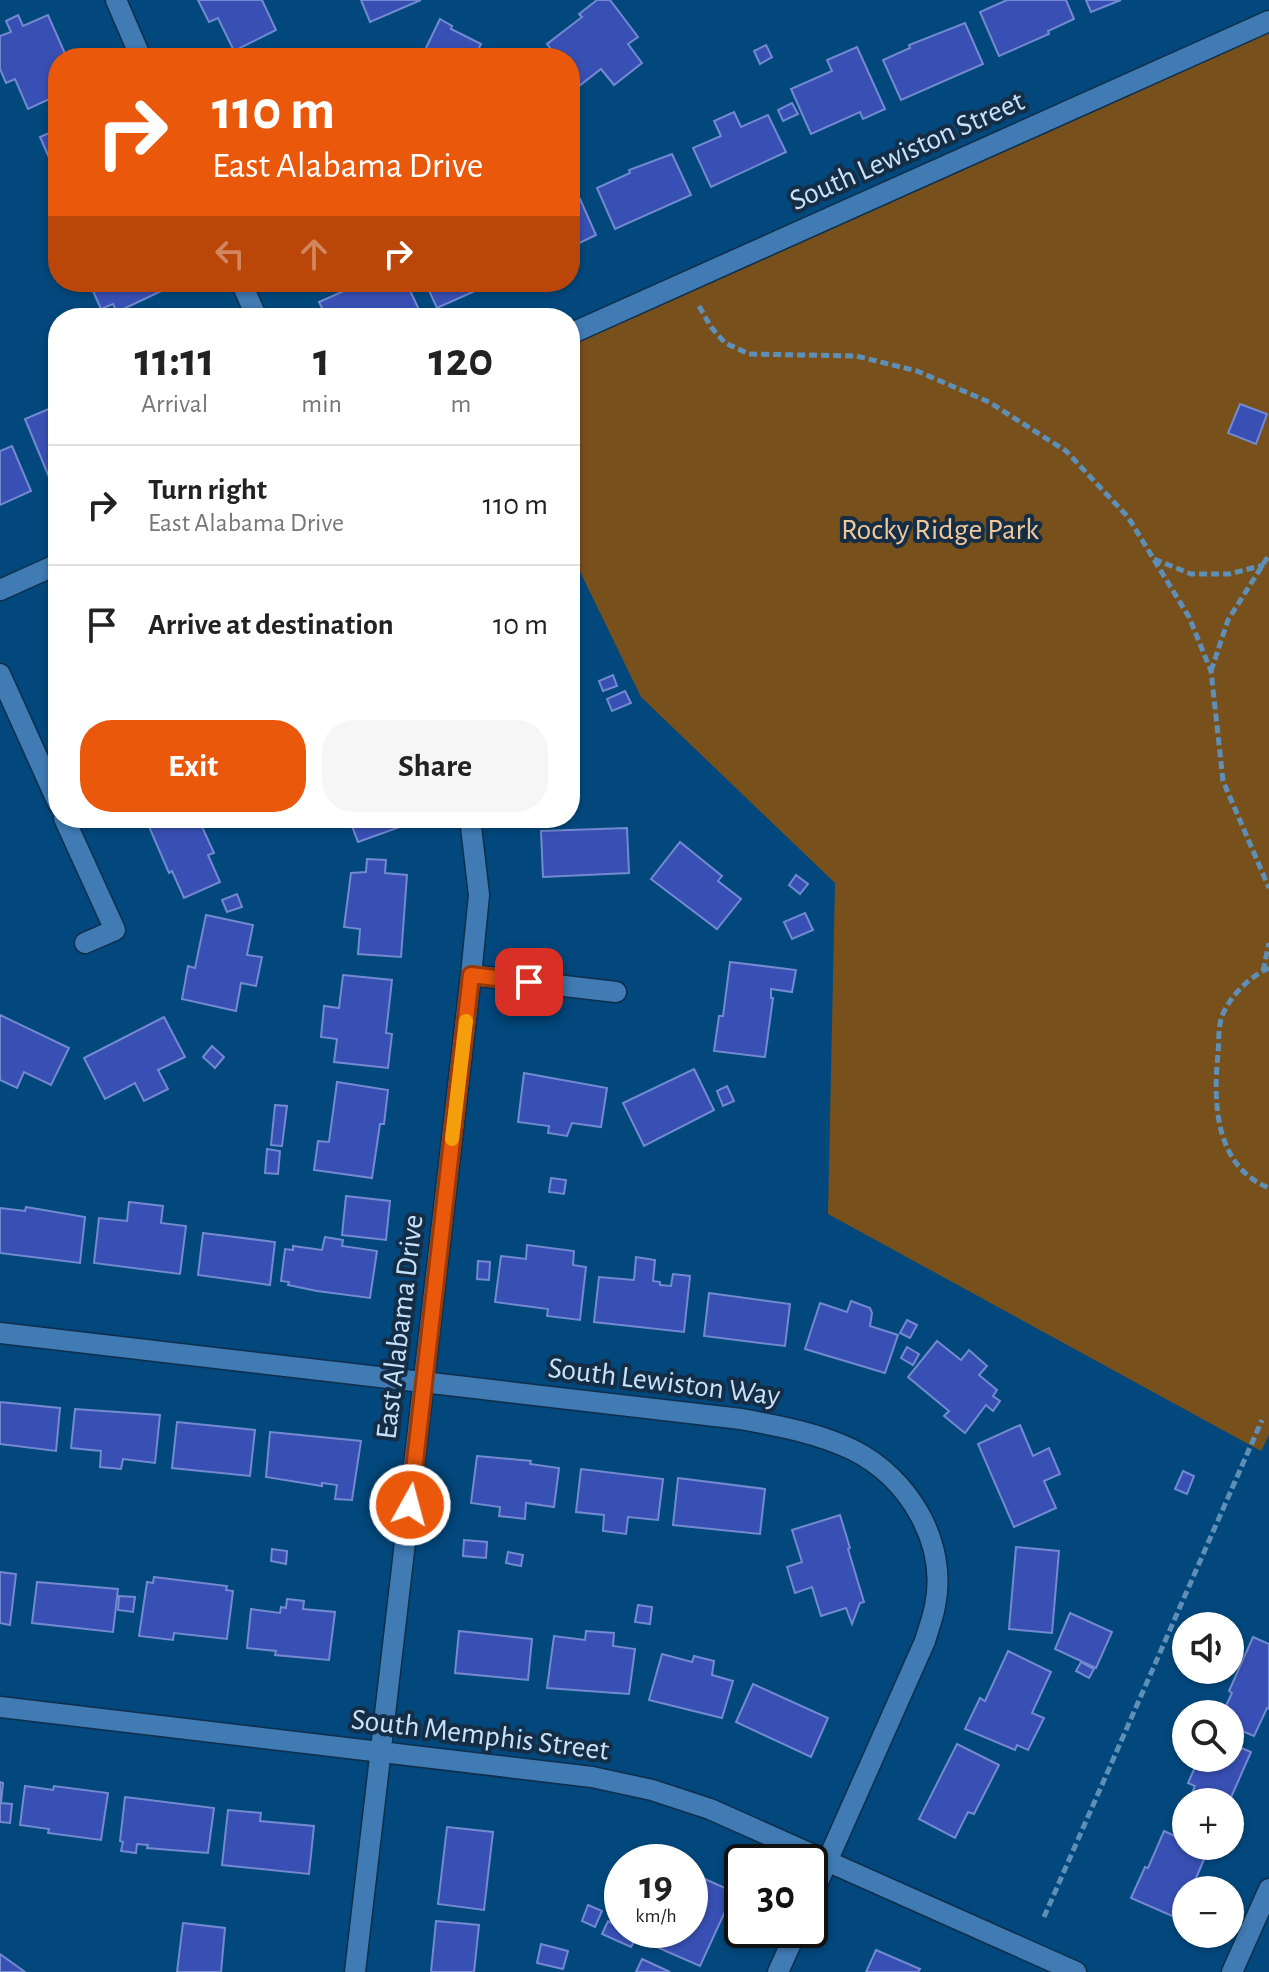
<!DOCTYPE html>
<html lang="en">
<head>
<meta charset="utf-8">
<style>
	body { margin:0; font-family:"Alegreya Sans",sans-serif; background:#f6f6f6; color:#222; height:100vh; display:flex; flex-direction:column; font-size:30px; white-space:nowrap }
	* { box-sizing:border-box; margin:0 }
	p { font-size:26px; color:#767676 }
	.icon { flex:none; width:44px; height:44px; fill:none; stroke:currentColor; stroke-width:2; stroke-linecap:round; stroke-linejoin:round }
	.map { position:relative; flex:1; overflow:hidden }
	.sheet { position:absolute; left:48px; top:308px; width:532px; height:520px; display:flex; flex-direction:column; background:#fff; border-radius:32px; box-shadow:0 2px 6px #0004 }
	.sheet>* { flex:none }
	.hud { position:absolute; left:48px; top:48px; width:532px; height:244px; border-radius:32px; box-shadow:0 2px 6px #0004; background:#ea580c; color:#fff; overflow:hidden }
	.controls { position:absolute; left:1172px; top:1612px; display:grid; gap:16px }
	.controls a { display:grid; place-items:center; width:72px; height:72px; border-radius:50%; background:#fff; box-shadow:0 2px 6px #0004; font-size:40px }
	.speed { position:absolute; left:604px; top:1844px; display:flex; gap:16px; font-size:40px; font-weight:700; text-align:center }
	.speed>* { display:grid; place-content:center; width:104px; height:104px; border-radius:50%; background:#fff; box-shadow:0 2px 6px #0004; line-height:1 }
	.speed small { font-size:20px; font-weight:400 }
	.speed .limit { border:4px solid #111; border-radius:12px; background:#fff; color:#111 }
	.pin { position:absolute; display:grid; place-items:center; width:68px; height:68px; color:#fff; margin:-34px; border-radius:16px; box-shadow:0 4px 12px #0006 }
	.me { position:absolute; width:88px; margin:-44px; rotate:7deg; stroke-linejoin:round; filter:drop-shadow(0 0 6px #0008) }
	.turn { display:flex; align-items:center; gap:28px; height:168px; padding:0 32px; font-size:36px }
	.turn .icon { width:104px; height:104px; stroke-width:2.5 }
	.turn b { display:block; font-size:56px; line-height:68px }
	.lanes { display:flex; align-items:center; height:76px; padding:0 32px; background:#0003; justify-content:center; gap:40px; direction:ltr }
	.lanes .off { opacity:.35 }
	.eta { display:flex; justify-content:space-evenly; align-items:center; height:136px; text-align:center }
	.eta b { font-size:48px; font-weight:600; line-height:56px }
	.button { display:flex; gap:16px; margin-top:auto; padding:16px 32px }
	.button a { flex:1; height:92px; border-radius:32px; background:#ea580c; color:#fff; font-size:32px; font-weight:600; line-height:92px; text-align:center }
	.button a+a { background:#f6f6f6; color:#222 }
	ul { padding:0; list-style:none }
	li { display:flex; align-items:center; gap:24px; height:120px; padding:0 32px; border-top:2px solid #e0e0e0 }
	li div { flex:1 }
	li b { display:block; font-size:30px }
	li em { font-style:normal }
	.map>svg:first-child { display:block }
</style>
</head>
<body>
<div class="map">
<svg width="1269" height="1972" viewBox="0 0 1269 1972">
	<rect width="100%" height="100%" fill="#02487d"/>
	<polygon fill="#78501b" points="1269,20 1269,1435 1261,1451 828,1214 835,883 641,697 570,551 570,334"/>
	<g fill="#3850b4" stroke="#738ad0" stroke-width="2">
		<polygon points="198,0 262,0 276,30 234,51 218,18 209,22"/>
		<polygon points="361,0 421,0 370,22"/>
		<polygon points="597,0 610,0 638,37 628,44 642,63 614,85 601,69 579,86 570,74 570,58 558,58 547,44 582,17 579,14"/>
		<polygon points="1007,0 1066,0 1074,19 1048,31 1049,34 999,56 980,12"/>
		<polygon points="1086,0 1121,0 1091,12"/>
		<polygon points="18,15 23,26 48,15 67,58 58,58 58,95 28,109 15,79 6,83 0,69 0,36 11,32 6,21"/>
		<polygon points="440,19 452,26 451,29 481,44 477,52 489,58 427,58 423,54"/>
		<polygon points="965,23 983,64 901,100 883,60 910,48 909,45"/>
		<polygon points="766,45 772,57 760,64 754,51"/>
		<polygon points="857,47 885,109 863,119 860,112 811,134 791,89 832,71 827,60"/>
		<polygon points="792,103 798,114 783,121 778,110"/>
		<polygon points="734,112 741,127 768,115 786,152 711,187 693,148 721,136 714,121"/>
		<polygon points="58,129 58,178 40,137"/>
		<polygon points="672,154 691,195 615,229 597,188 630,173 629,170"/>
		<polygon points="580,199 596,235 571,247 570,250 570,204"/>
		<polygon points="89,282 168,282 170,287 117,312 113,304 101,309"/>
		<polygon points="364,282 406,282 422,316 327,318 319,302"/>
		<polygon points="425,282 495,282 437,308"/>
		<polygon points="1240,404 1267,414 1256,444 1228,433"/>
		<polygon points="58,405 58,479 51,482 25,419"/>
		<polygon points="12,446 31,491 0,505 0,451"/>
		<polygon points="613,675 617,686 603,691 599,681"/>
		<polygon points="625,691 631,703 612,711 607,699"/>
		<polygon points="155,818 198,818 214,853 208,855 220,882 184,898 172,871 169,873 147,822"/>
		<polygon points="349,818 397,818 400,827 358,842"/>
		<polygon points="627,828 629,873 543,877 541,831"/>
		<polygon points="680,842 722,876 718,881 741,899 717,929 651,879"/>
		<polygon points="367,859 386,860 385,873 407,875 401,957 358,954 360,929 344,927 351,873 366,872"/>
		<polygon points="796,875 808,884 800,894 789,885"/>
		<polygon points="237,894 242,907 227,912 222,900"/>
		<polygon points="805,913 813,930 792,939 784,922"/>
		<polygon points="206,915 253,925 247,955 262,957 256,986 241,983 236,1011 182,999 188,966 195,968"/>
		<polygon points="730,962 796,970 792,992 771,989 771,998 773,998 765,1057 714,1051 719,1016 723,1016"/>
		<polygon points="343,975 392,980 386,1033 392,1034 388,1068 334,1062 337,1039 321,1037 324,1006 339,1008"/>
		<polygon points="0,1015 69,1048 51,1085 24,1072 17,1088 0,1080"/>
		<polygon points="164,1017 185,1057 158,1070 168,1089 144,1101 135,1083 105,1099 84,1058"/>
		<polygon points="212,1046 224,1057 215,1068 203,1057"/>
		<polygon points="694,1069 714,1110 644,1146 623,1103"/>
		<polygon points="524,1073 607,1088 601,1127 572,1123 567,1136 548,1133 549,1126 518,1122"/>
		<polygon points="337,1082 388,1090 384,1124 380,1124 372,1178 314,1170 318,1141 329,1142"/>
		<polygon points="727,1086 734,1101 723,1106 717,1091"/>
		<polygon points="275,1105 287,1106 282,1146 271,1145"/>
		<polygon points="267,1149 280,1151 278,1174 265,1173"/>
		<polygon points="551,1178 566,1180 564,1194 549,1192"/>
		<polygon points="346,1196 390,1201 386,1240 342,1235"/>
		<polygon points="129,1202 163,1206 161,1223 186,1226 180,1274 94,1263 99,1218 127,1221"/>
		<polygon points="26,1207 85,1217 80,1263 0,1253 0,1208 25,1211"/>
		<polygon points="203,1233 275,1242 270,1285 198,1275"/>
		<polygon points="325,1237 343,1240 342,1246 377,1251 370,1298 317,1291 288,1285 289,1282 281,1281 285,1249 293,1250 293,1246 322,1250"/>
		<polygon points="527,1245 574,1251 573,1265 586,1267 580,1320 547,1316 548,1309 495,1302 501,1256 526,1259"/>
		<polygon points="636,1257 655,1260 653,1281 660,1282 660,1285 671,1286 673,1274 690,1276 684,1332 594,1322 599,1277 634,1280"/>
		<polygon points="478,1261 490,1262 489,1280 477,1279"/>
		<polygon points="709,1293 790,1304 785,1346 704,1336"/>
		<polygon points="851,1301 870,1308 872,1313 870,1326 898,1335 885,1373 805,1349 820,1303 847,1312"/>
		<polygon points="907,1320 917,1325 910,1338 900,1333"/>
		<polygon points="937,1341 961,1360 969,1350 987,1366 979,1375 997,1390 993,1396 1000,1401 993,1411 986,1405 965,1433 944,1416 949,1411 908,1377"/>
		<polygon points="907,1347 919,1354 913,1365 901,1358"/>
		<polygon points="0,1402 60,1408 56,1451 0,1444"/>
		<polygon points="75,1409 160,1415 155,1463 123,1459 121,1469 100,1467 101,1451 71,1448"/>
		<polygon points="177,1422 255,1430 250,1476 172,1468"/>
		<polygon points="1020,1425 1033,1456 1049,1448 1060,1474 1044,1481 1056,1508 1014,1527 978,1444"/>
		<polygon points="270,1432 361,1441 352,1500 335,1499 337,1485 322,1483 322,1486 266,1477"/>
		<polygon points="477,1456 531,1461 530,1464 559,1468 554,1507 526,1503 525,1519 499,1516 500,1507 471,1503"/>
		<polygon points="581,1469 663,1479 658,1520 628,1517 626,1534 603,1531 604,1515 576,1512"/>
		<polygon points="1183,1471 1194,1476 1187,1494 1175,1489"/>
		<polygon points="678,1478 765,1489 760,1534 673,1525"/>
		<polygon points="840,1515 850,1548 848,1549 864,1602 860,1603 852,1624 846,1608 821,1616 812,1587 795,1593 787,1567 802,1562 792,1530"/>
		<polygon points="464,1540 487,1542 486,1558 463,1556"/>
		<polygon points="1016,1547 1059,1551 1052,1633 1009,1629"/>
		<polygon points="272,1549 287,1551 286,1564 271,1561"/>
		<polygon points="508,1552 523,1555 521,1566 506,1563"/>
		<polygon points="0,1572 16,1574 10,1625 0,1623"/>
		<polygon points="154,1577 227,1586 226,1590 233,1591 227,1639 174,1633 173,1640 139,1636 147,1582 153,1583"/>
		<polygon points="37,1582 118,1589 113,1632 32,1623"/>
		<polygon points="119,1596 135,1597 133,1612 118,1610"/>
		<polygon points="287,1599 304,1601 303,1609 335,1612 329,1660 275,1655 276,1651 247,1648 251,1609 280,1613 281,1607 286,1608"/>
		<polygon points="638,1605 652,1607 650,1624 635,1622"/>
		<polygon points="1070,1613 1112,1632 1096,1668 1055,1649"/>
		<polygon points="459,1631 532,1639 528,1680 455,1673"/>
		<polygon points="586,1631 614,1633 613,1646 635,1649 629,1694 547,1688 554,1636 585,1640"/>
		<polygon points="1253,1637 1269,1644 1269,1709 1267,1708 1254,1736 1230,1726 1230,1714 1222,1714 1232,1693 1229,1691"/>
		<polygon points="1008,1651 1051,1672 1032,1713 1044,1718 1028,1750 1017,1745 1015,1750 965,1729 980,1698 985,1701"/>
		<polygon points="662,1654 692,1662 694,1656 714,1661 712,1675 733,1681 722,1718 649,1700"/>
		<polygon points="1081,1662 1094,1669 1089,1678 1076,1671"/>
		<polygon points="753,1684 828,1718 811,1757 736,1722"/>
		<polygon points="1230,1743 1251,1752 1229,1802 1188,1802 1195,1786 1188,1783 1199,1758 1230,1758"/>
		<polygon points="957,1744 999,1765 974,1814 968,1812 955,1838 919,1819"/>
		<polygon points="0,1782 3,1783 1,1803 12,1804 10,1823 0,1822"/>
		<polygon points="25,1786 53,1790 54,1786 108,1793 101,1840 48,1833 49,1829 20,1825"/>
		<polygon points="125,1797 214,1808 208,1853 147,1848 148,1845 137,1844 136,1853 121,1851 123,1842 120,1841"/>
		<polygon points="228,1810 261,1813 260,1821 314,1826 309,1874 222,1865"/>
		<polygon points="447,1827 493,1832 484,1910 438,1904"/>
		<polygon points="1164,1831 1186,1841 1186,1846 1198,1846 1208,1850 1191,1890 1186,1890 1186,1903 1179,1919 1131,1898 1145,1867 1148,1868"/>
		<polygon points="696,1875 734,1892 700,1966 645,1942 651,1930 690,1930 690,1888"/>
		<polygon points="588,1905 602,1911 595,1927 582,1921"/>
		<polygon points="436,1921 479,1925 474,1972 431,1972"/>
		<polygon points="608,1921 637,1936 631,1947 602,1934"/>
		<polygon points="183,1923 225,1928 221,1972 177,1972"/>
		<polygon points="541,1944 568,1951 563,1969 537,1963"/>
		<polygon points="876,1950 920,1969 918,1972 866,1972"/>
		<polygon points="0,1954 25,1972 0,1972"/>
		<polygon points="642,1959 670,1972 636,1972"/>
	</g>
	<g fill="none" stroke-linecap="round" stroke-linejoin="round">
		<g stroke="#0e2e4b" stroke-width="23">
			<g id="minor">
				<polyline points="116,0 141,58"/>
				<polyline points="241,282 257,318"/>
				<polyline points="570,334 1269,21"/>
				<polyline points="0,590 58,564"/>
				<polyline points="0,674 58,803"/>
				<polyline points="64,818 115,930 85,943"/>
				<polyline points="471,975 616,992"/>
				<path d="M 0,1333 L 741,1419 C 779,1426 818,1433 853,1450 C 909,1478 948,1543 935,1606 C 933,1618 928,1630 925,1641 L 810,1900"/>
				<polyline points="0,1707 592,1777 652,1790 710,1809 1076,1972"/>
				<polyline points="355,1972 471,975 479,895 470,818"/>
				<polyline points="778,1972 797,1930"/>
				<polyline points="1232,1972 1269,1889"/>
			</g>
		</g>
		<g stroke="#5e8fb7" stroke-width="5" stroke-dasharray="8 4" stroke-linecap="butt">
			<polyline points="699,306 711,327 725,343 749,354 856,356 917,371 989,402 1066,451 1128,517 1189,617 1211,671 1223,781 1269,888"/>
			<polyline points="1154,559 1191,574 1229,574 1264,565"/>
			<polyline points="1211,671 1228,620 1269,555"/>
			<path d="M 1269,968 C 1249,977 1230,996 1222,1016 C 1218,1027 1219,1042 1218,1054 C 1213,1104 1215,1166 1269,1188"/>
			<polyline points="1263,971 1269,943"/>
			<polyline points="1044,1917 1262,1420"/>
		</g>
		<use href="#minor" stroke="#407bb4" stroke-width="20"/>
	</g>
	<g fill="none" stroke-linecap="round" stroke-linejoin="round">
		<g stroke="#983908" stroke-width="20">
			<polyline id="route" points="410,1505 471,975 529,982"/>
		</g>
		<use href="#route" stroke="#ea580c" stroke-width="14"/>
		<polyline stroke="#f59e0b" stroke-width="14" points="452,1139 466,1021"/>
	</g>
	<g text-anchor="middle" dominant-baseline="central" stroke-width="8" stroke-linejoin="round" paint-order="stroke">
		<g font-size="30" fill="#c9e2fb" stroke="#152e46">
			<text transform="translate(907 151) rotate(-24)">South Lewiston Street</text>
			<text transform="translate(400 1327) rotate(-83)">East Alabama Drive</text>
			<text transform="translate(664 1382) rotate(7)">South Lewiston Way</text>
			<text transform="translate(480 1735) rotate(7)">South Memphis Street</text>
		</g>
		<g font-size="30" fill="#f2c89a" stroke="#152e46">
			<text x="940" y="530">Rocky Ridge Park</text>
		</g>
	</g>
</svg>
<div class="controls">
<a><svg class="icon" aria-label="sound" viewBox="0 0 24 24"><path d="M4 9h4l5-4v14l-5-4H4zM17 9q2 3 0 6"/></svg></a>
<a><svg class="icon" aria-label="search" viewBox="0 0 24 24"><circle cx="10" cy="10" r="6"/><path d="M15 15l6 6"/></svg></a>
<a>+</a>
<a>−</a>
</div>
<div class="speed"><div>19<small>km/h</small></div><div class="limit">30</div></div>
<div class="pin" style="left:529px;top:982px;background:#d93025"><svg class="icon" aria-label="arrive" viewBox="0 0 24 24"><path d="M6 21V4h12l-3 4 3 4H6"/></svg></div>
<svg class="me" style="left:410px;top:1505px" viewBox="-20 -20 40 40"><circle r="17" fill="#ea580c" stroke="#fff" stroke-width="3"/><path d="M0-11L8 9 0 5-8 9z" fill="#fff"/></svg>
<div class="hud">
<div class="turn"><svg class="icon" aria-label="right" viewBox="0 0 24 24"><path d="M7 20v-9h11M14 6l5 5-5 5"/></svg><div><b>110 m</b>East Alabama Drive</div></div>
<div class="lanes"><svg class="icon off" aria-label="left" viewBox="0 0 24 24"><path d="M17 20v-9H6M10 6l-5 5 5 5"/></svg><svg class="icon off" aria-label="ahead" viewBox="0 0 24 24"><path d="M12 20V5M6 11l6-6 6 6"/></svg><svg class="icon" aria-label="right" viewBox="0 0 24 24"><path d="M7 20v-9h11M14 6l5 5-5 5"/></svg></div>
</div>
<section class="sheet">
<div class="eta">
<div><b>11:11</b><p>Arrival</p></div>
<div><b>1</b><p>min</p></div>
<div><b>120</b><p>m</p></div>
</div>
<ul>
<li><svg class="icon" aria-label="right" viewBox="0 0 24 24"><path d="M7 20v-9h11M14 6l5 5-5 5"/></svg><div><b>Turn right</b><p>East Alabama Drive</p></div><em>110 m</em></li>
<li><svg class="icon" aria-label="arrive" viewBox="0 0 24 24"><path d="M6 21V4h12l-3 4 3 4H6"/></svg><div><b>Arrive at destination</b></div><em>10 m</em></li>
</ul>
<div class="button"><a>Exit</a><a>Share</a></div>
</section>
</div>
</body>
</html>
